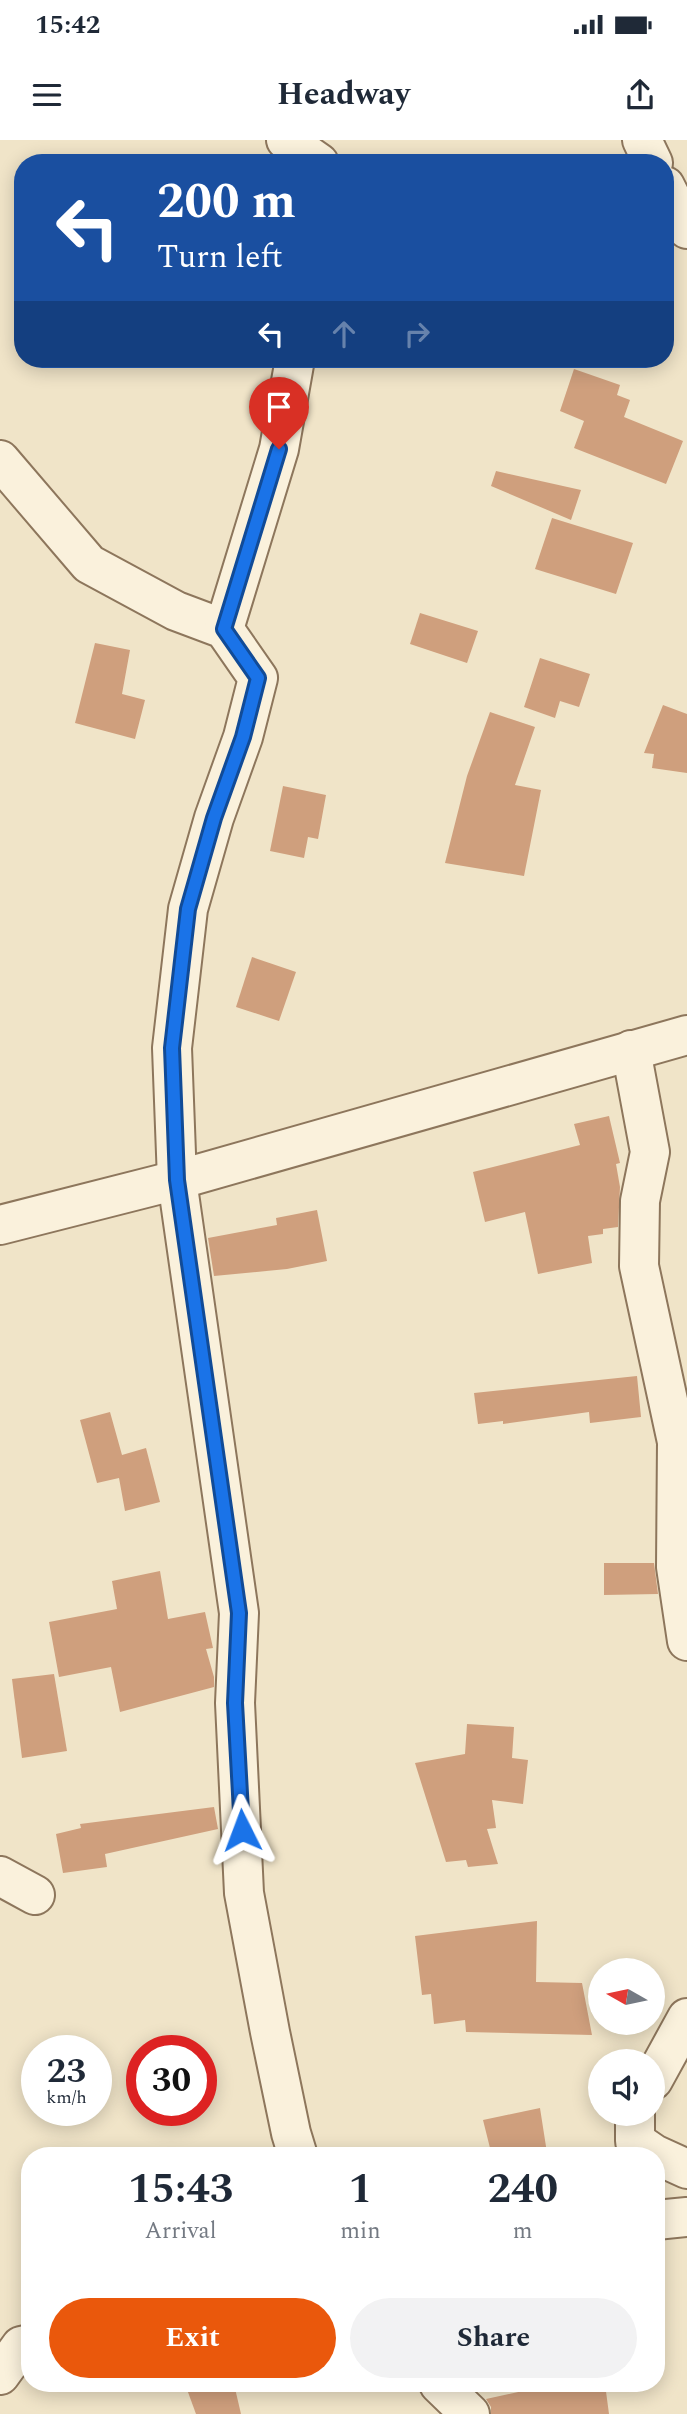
<!DOCTYPE html>
<html lang="en">
<head>
<meta charset="utf-8">
<style>
	body { margin:0; font-family:Spectral,serif; background:#f2f2f3; color:#1f2937; height:100vh; display:flex; flex-direction:column; font-size:26px; white-space:nowrap }
	* { box-sizing:border-box; margin:0 }
	p { font-size:23px; color:#747a83 }
	.icon { flex:none; width:38px; height:38px; fill:none; stroke:currentColor; stroke-width:2; stroke-linecap:round; stroke-linejoin:round }
	.map { position:relative; flex:1; overflow:hidden }
	.sheet { position:absolute; left:21px; top:2007px; width:644px; height:245px; display:flex; flex-direction:column; background:#fff; border-radius:28px; box-shadow:0 4px 18px #0003 }
	.sheet>* { flex:none }
	.top-card { position:absolute; left:14px; top:14px; width:660px; height:214px; border-radius:28px; box-shadow:0 4px 18px #0003; background:#1a4fa0; color:#fff; overflow:hidden }
	.needle { width:46px; rotate:279deg }
	.fabs { position:absolute; left:588px; top:1818px; display:grid; gap:14px }
	.fabs a { display:grid; place-items:center; width:77px; height:77px; border-radius:50%; background:#fff; box-shadow:0 4px 18px #0003; font-size:35px }
	.speed { position:absolute; left:21px; top:1895px; display:flex; gap:14px; font-size:35px; font-weight:700; text-align:center }
	.speed>* { display:grid; place-content:center; width:91px; height:91px; border-radius:50%; background:#fff; box-shadow:0 4px 18px #0003; line-height:1 }
	.speed small { font-size:18px; font-weight:400 }
	.speed .limit { border:10px solid #d22; background:#fff; color:#111 }
	.pin { position:absolute; display:grid; place-items:center; width:60px; height:60px; color:#fff; margin:-72px -30px; border-radius:50% 50% 50% 0; rotate:-45deg; box-shadow:0 0 7px #0007 }
	.pin .icon { rotate:45deg }
	.me { position:absolute; width:77px; margin:-38px; rotate:357deg; stroke-linejoin:round; filter:drop-shadow(0 0 5px #0008) }
	.turn { display:flex; align-items:center; gap:24px; height:147px; padding:0 28px; font-size:32px }
	.turn .icon { width:91px; height:91px; stroke-width:2.5 }
	.turn b { display:block; font-size:49px; line-height:60px }
	.lanes { display:flex; align-items:center; height:66px; padding:0 28px; background:#0003; justify-content:center; gap:35px; direction:ltr }
	.lanes .off { opacity:.35 }
	.eta { display:flex; justify-content:space-evenly; align-items:center; height:119px; text-align:center }
	.eta b { font-size:42px; font-weight:700; line-height:49px }
	.primary-button { display:flex; gap:14px; margin-top:auto; padding:14px 28px }
	.primary-button a { flex:1; height:80px; border-radius:42px; background:#ea580c; color:#fff; font-size:28px; font-weight:700; line-height:80px; text-align:center }
	.primary-button a+a { background:#f2f2f3; color:#1f2937 }
	.status { display:flex; justify-content:space-between; align-items:center; height:49px; padding:0 35px; background:#fff; direction:ltr }
	.status svg { height:19px; fill:currentColor }
	header { display:flex; justify-content:space-between; align-items:center; height:91px; padding:0 28px; background:#fff; font-size:32px; font-weight:700 }
	.map>svg:first-child { display:block }
</style>
</head>
<body>
<div class="status"><b>15:42</b><svg viewBox="0 0 49 12"><path d="M0 12V9h3v3zM5 12V6h3v6zM10 12V3h3v9zM15 12V0h3v12zM26 1h20v11H26zM47 4h2v5h-2z"/></svg></div>
<header><svg class="icon" aria-label="menu" viewBox="0 0 24 24"><path d="M4 6h16M4 12h16M4 18h16"/></svg>Headway<svg class="icon" aria-label="share" viewBox="0 0 24 24"><path d="M12 15V3M7 8l5-5 5 5M5 13v7h14v-7"/></svg></header>
<div class="map">
<svg width="687" height="2274" viewBox="0 0 687 2274">
	<rect width="100%" height="100%" fill="#f0e4c8"/>
	<g fill="#cf9f7d">
		<polygon points="574,229 620,245 617,255 630,260 624,277 683,301 666,344 574,308 584,281 560,271"/>
		<polygon points="496,331 581,350 571,380 491,346"/>
		<polygon points="552,378 633,403 616,454 535,429"/>
		<polygon points="420,473 478,491 467,523 410,504"/>
		<polygon points="95,503 130,510 122,554 145,560 135,599 75,583"/>
		<polygon points="540,518 590,534 579,567 560,561 555,578 524,567"/>
		<polygon points="663,565 687,574 687,633 652,628 654,614 644,613"/>
		<polygon points="490,572 535,587 515,645 541,650 524,736 445,723 467,636"/>
		<polygon points="283,646 326,655 318,699 308,697 304,718 270,711"/>
		<polygon points="252,817 296,832 279,881 236,867"/>
		<polygon points="609,976 620,1023 616,1024 620,1047 618,1087 603,1089 603,1094 588,1096 592,1123 538,1134 525,1072 485,1082 473,1032 580,1005 574,984"/>
		<polygon points="317,1070 327,1121 287,1129 214,1136 208,1098 277,1085 276,1078"/>
		<polygon points="637,1236 641,1277 590,1283 589,1272 503,1284 503,1281 478,1284 474,1253"/>
		<polygon points="110,1272 122,1315 146,1308 160,1362 125,1371 119,1338 97,1343 80,1280"/>
		<polygon points="604,1423 654,1423 658,1454 604,1455"/>
		<polygon points="160,1431 168,1479 205,1472 213,1508 206,1509 214,1537 214,1547 120,1572 111,1527 59,1537 49,1482 117,1469 112,1441"/>
		<polygon points="54,1534 67,1611 22,1618 12,1539"/>
		<polygon points="467,1584 514,1587 512,1618 528,1620 523,1664 492,1660 496,1688 487,1689 498,1724 468,1727 466,1720 446,1722 415,1623 465,1614"/>
		<polygon points="214,1667 218,1689 105,1714 107,1727 63,1733 56,1694 81,1688 80,1684"/>
		<polygon points="537,1781 536,1842 582,1843 592,1895 466,1892 465,1880 434,1884 431,1854 422,1855 415,1796"/>
		<polygon points="540,1968 547,2013 526,2016 492,2016 483,1980"/>
		<polygon points="185,2244 234,2244 241,2274 196,2274"/>
		<polygon points="555,2244 605,2244 609,2274 491,2274 491,2267 486,2259"/>
	</g>
	<g fill="none" stroke-linecap="round" stroke-linejoin="round">
		<g stroke="#8d765c" stroke-width="42">
			<g id="minor">
				<polyline points="286,0 319,23"/>
				<polyline points="642,0 653,23"/>
				<polyline points="665,46 687,89"/>
				<polyline points="0,320 89,424 176,471 224,489 258,538 243,597 214,678 188,769 172,908 177,1040 239,1473 235,1563 244,1753 270,1892 291,1993 298,2016"/>
				<polyline points="224,489 279,309 295,219"/>
				<polyline points="631,910 650,1012 640,1061 639,1126 677,1302 676,1427 687,1501"/>
				<polyline points="0,1085 177,1040 687,895"/>
				<polyline points="0,1736 35,1755"/>
				<polyline points="653,1940 687,1878"/>
				<polyline points="635,1974 635,2001 654,2014 687,2029"/>
				<polyline points="656,2080 687,2077"/>
				<polyline points="0,2235 21,2206 30,2204"/>
				<polyline points="439,2244 470,2274"/>
			</g>
		</g>
		<use href="#minor" stroke="#faf1dc" stroke-width="38"/>
	</g>
	<g fill="none" stroke-linecap="round" stroke-linejoin="round">
		<g stroke="#114b97" stroke-width="18">
			<polyline id="route" points="242,1690 235,1563 239,1473 177,1040 172,908 188,769 214,678 243,597 258,538 224,489 279,309"/>
		</g>
		<use href="#route" stroke="#1a73e8" stroke-width="12"/>
	</g>
</svg>
<div class="fabs">
<a><svg class="needle" viewBox="-14 -14 28 28"><path d="M0-13l5 13h-10z" fill="#e53935"/><path d="M0 13l5-13h-10z" fill="#747a83"/></svg></a>
<a><svg class="icon" aria-label="sound" viewBox="0 0 24 24"><path d="M4 9h4l5-4v14l-5-4H4zM17 9q2 3 0 6"/></svg></a>
</div>
<div class="speed"><div>23<small>km/h</small></div><div class="limit">30</div></div>
<div class="pin" style="left:279px;top:309px;background:#d93025"><svg class="icon" aria-label="arrive" viewBox="0 0 24 24"><path d="M6 21V4h12l-3 4 3 4H6"/></svg></div>
<svg class="me" style="left:242px;top:1690px" viewBox="-20 -20 40 40"><path d="M0-17L14 15 0 8-14 15z" fill="#1a73e8" stroke="#fff" stroke-width="4"/></svg>
<div class="top-card">
<div class="turn"><svg class="icon" aria-label="left" viewBox="0 0 24 24"><path d="M17 20v-9H6M10 6l-5 5 5 5"/></svg><div><b>200 m</b>Turn left</div></div>
<div class="lanes"><svg class="icon" aria-label="left" viewBox="0 0 24 24"><path d="M17 20v-9H6M10 6l-5 5 5 5"/></svg><svg class="icon off" aria-label="ahead" viewBox="0 0 24 24"><path d="M12 20V5M6 11l6-6 6 6"/></svg><svg class="icon off" aria-label="right" viewBox="0 0 24 24"><path d="M7 20v-9h11M14 6l5 5-5 5"/></svg></div>
</div>
<section class="sheet">
<div class="eta">
<div><b>15:43</b><p>Arrival</p></div>
<div><b>1</b><p>min</p></div>
<div><b>240</b><p>m</p></div>
</div>
<div class="primary-button"><a>Exit</a><a>Share</a></div>
</section>
</div>
</body>
</html>
